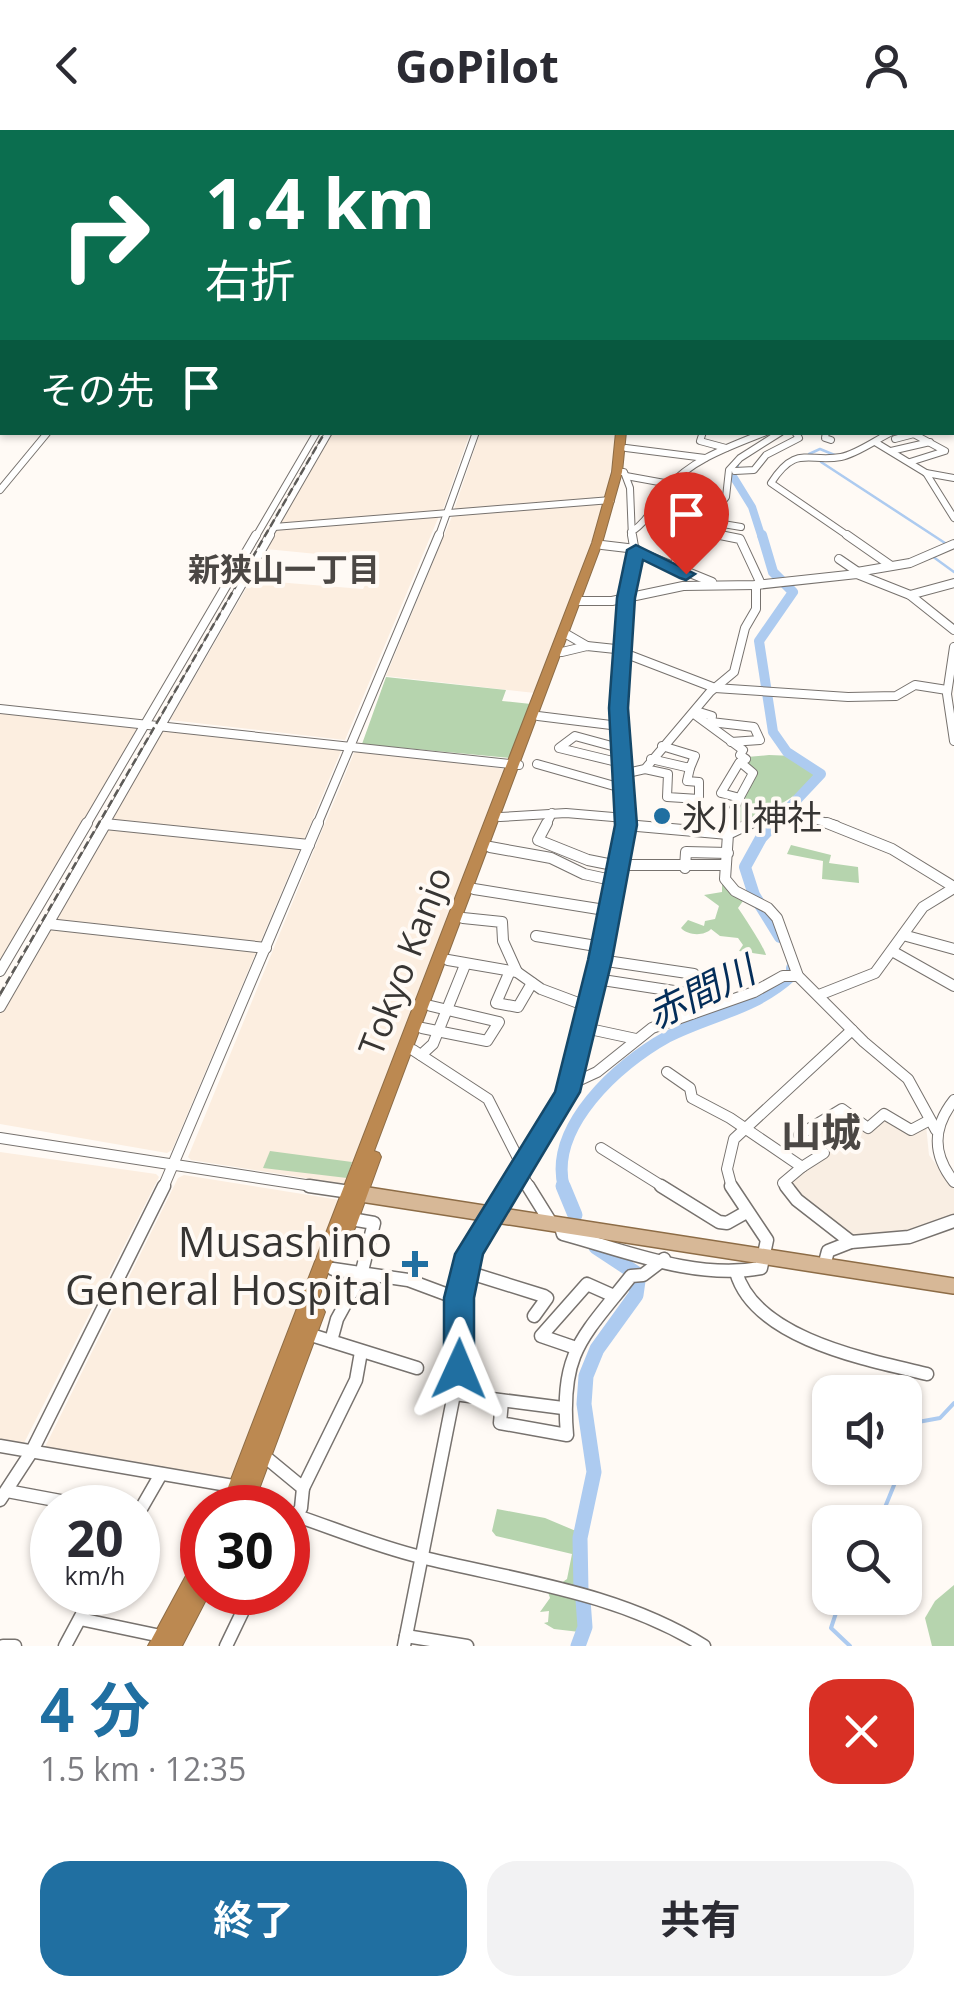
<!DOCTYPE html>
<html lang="ja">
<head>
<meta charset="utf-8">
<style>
	body { margin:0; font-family:"Open Sans","Noto Sans JP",sans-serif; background:#f2f2f3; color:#2b2b33; height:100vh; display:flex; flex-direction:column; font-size:38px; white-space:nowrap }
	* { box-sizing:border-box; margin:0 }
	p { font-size:32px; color:#7c7c81 }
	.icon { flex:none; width:55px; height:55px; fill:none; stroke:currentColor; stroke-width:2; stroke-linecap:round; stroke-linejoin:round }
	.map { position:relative; height:1516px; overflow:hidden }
	.details { display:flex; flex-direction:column; background:#fff; flex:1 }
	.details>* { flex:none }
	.guide { position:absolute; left:0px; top:0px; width:955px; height:305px; box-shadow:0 2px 8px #0004; background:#0b6e4f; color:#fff; overflow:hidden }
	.buttons { position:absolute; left:812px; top:1245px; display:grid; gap:20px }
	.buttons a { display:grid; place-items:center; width:110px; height:110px; border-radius:20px; background:#fff; box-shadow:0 2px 8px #0004; font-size:50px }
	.speed { position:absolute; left:30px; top:1355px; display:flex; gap:20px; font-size:50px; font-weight:700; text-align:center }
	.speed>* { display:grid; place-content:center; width:130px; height:130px; border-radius:50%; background:#fff; box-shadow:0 2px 8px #0004; line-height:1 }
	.speed small { font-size:25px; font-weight:400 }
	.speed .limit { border:15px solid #d22; background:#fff; color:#111 }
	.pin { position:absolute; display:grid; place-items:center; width:85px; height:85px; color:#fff; margin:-102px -42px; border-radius:50% 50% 50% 0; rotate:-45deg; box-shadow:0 0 10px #0007 }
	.pin .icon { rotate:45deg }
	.me { position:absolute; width:110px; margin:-55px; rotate:1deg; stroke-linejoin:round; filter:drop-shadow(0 0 8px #0008) }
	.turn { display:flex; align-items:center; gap:35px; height:210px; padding:0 40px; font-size:45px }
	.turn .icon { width:130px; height:130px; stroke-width:2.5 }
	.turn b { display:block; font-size:70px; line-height:85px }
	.then { display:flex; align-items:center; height:95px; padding:0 40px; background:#0003; gap:20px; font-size:38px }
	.round { display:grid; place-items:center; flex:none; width:105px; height:105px; border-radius:30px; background:#f2f2f3 }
	.headline { display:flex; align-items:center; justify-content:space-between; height:170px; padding:0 40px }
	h1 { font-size:60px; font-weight:700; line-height:75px; color:#206fa1 }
	.button { display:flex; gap:20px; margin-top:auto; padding:20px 40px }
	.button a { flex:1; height:115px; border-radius:30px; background:#206fa1; color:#fff; font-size:40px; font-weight:700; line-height:115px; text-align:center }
	.button a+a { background:#f2f2f3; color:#2b2b33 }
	header { display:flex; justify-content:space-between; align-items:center; height:130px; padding:0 40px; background:#fff; font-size:45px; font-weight:700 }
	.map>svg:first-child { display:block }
</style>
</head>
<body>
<header><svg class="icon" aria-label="back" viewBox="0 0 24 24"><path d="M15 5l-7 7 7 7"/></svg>GoPilot<svg class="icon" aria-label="person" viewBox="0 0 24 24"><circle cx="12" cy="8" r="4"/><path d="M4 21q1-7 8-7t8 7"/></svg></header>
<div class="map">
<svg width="954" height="1516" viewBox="0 0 954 1516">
	<rect width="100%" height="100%" fill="#fffaf5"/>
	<polygon fill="#f9eee3" points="842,981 868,999 885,986 910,1002 926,995 929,1025 954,1059 954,1087 906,1104 850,1109 787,1054 826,1025 804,1007"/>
	<g fill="#fceee0">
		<polygon points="332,303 470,303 442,382 280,394"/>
		<polygon points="480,303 617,303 606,368 454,380"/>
		<polygon points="607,372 535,563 386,546 453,384"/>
		<polygon points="439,386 345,610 170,590 251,450 363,459 378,430 266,419 278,398"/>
		<polygon points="0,583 140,598 0,834"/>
		<polygon points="162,600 340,619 341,621 303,712 110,691"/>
		<polygon points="359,621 506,639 349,1052 344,1054 191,1030 188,1027 354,623"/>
		<polygon points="107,697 301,716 259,815 55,792"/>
		<polygon points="48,799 257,820 172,1020 167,1023 0,994 0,884"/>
		<polygon points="0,1022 156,1044 159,1047 23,1315 0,1311"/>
		<polygon points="184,1045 340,1070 234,1350 44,1319 178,1048"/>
	</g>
	<g fill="#b6d4ae">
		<polygon points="386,547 506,560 502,571 531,574 511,628 362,614"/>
		<path d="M 769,625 L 794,626 L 817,638 L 819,646 C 793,670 766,682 735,699 L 726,697 L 757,642 L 746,634 L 747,627 Z"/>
		<polygon points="791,715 831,725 829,733 858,737 859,753 822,749 823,731 787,724"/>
		<path d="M 722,753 L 743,771 L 738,778 C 745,788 764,817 766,825 L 739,821 L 743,815 L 738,808 L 720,806 L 711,799 C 705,806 688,806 681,798 L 688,790 L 704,796 L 705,791 L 715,789 L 719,776 L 704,765 L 722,762 Z"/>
		<polygon points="270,1021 352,1032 347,1048 263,1038"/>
		<polygon points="497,1379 545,1388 583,1404 578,1420 583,1447 580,1452 588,1477 588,1503 554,1499 544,1493 548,1492 549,1481 540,1482 550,1468 548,1462 567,1449 572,1424 496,1406 492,1401"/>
		<polygon points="954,1455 954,1516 932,1516 925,1488 935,1471"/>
	</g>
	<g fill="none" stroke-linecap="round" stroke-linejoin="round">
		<g stroke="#adcbf0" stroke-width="2.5">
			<polyline points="758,0 773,1"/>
			<polyline points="809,324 820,319 837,326"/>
			<polyline points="821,332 948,415"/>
			<polyline points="932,426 954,442"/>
		</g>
		<g stroke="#adcbf0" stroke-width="4">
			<polyline points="905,1330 918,1292 940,1288 954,1273"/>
			<polyline points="879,1392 901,1338"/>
			<polyline points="841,1468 831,1498 850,1516"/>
		</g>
		<polyline stroke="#adcbf0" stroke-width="8" points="735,336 731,343 752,377 762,408"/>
		<polyline stroke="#adcbf0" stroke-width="10" points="762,405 773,442 793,462 759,511 773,602 787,622 821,644 773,695"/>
		<g stroke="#adcbf0" stroke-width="12">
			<polyline points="775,693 761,708 745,737 754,765 780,807"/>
			<path d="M 564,1058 C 548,997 618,934 667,907 C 710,885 756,879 792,845 L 792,838"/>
		</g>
		<g stroke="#adcbf0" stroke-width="15">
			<polyline points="563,1056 575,1085"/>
			<polyline points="596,1117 637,1144"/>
			<polyline points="581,1461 580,1408 594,1342 584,1274 586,1246 597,1219 636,1165 638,1151"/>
			<polyline points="578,1516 585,1497 583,1470"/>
		</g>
		<g stroke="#77726e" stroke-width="6">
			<g id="minor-far4">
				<polyline points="301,0 310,1"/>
				<polyline points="465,0 495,0"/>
				<polyline points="664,0 668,2"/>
				<polyline points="844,0 850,2"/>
				<polyline points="0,2 8,2"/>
				<polyline points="31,2 35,0"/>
				<polyline points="94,2 100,0"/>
				<polyline points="233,2 238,0"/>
				<polyline points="824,2 829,0"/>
				<polyline points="919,2 941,0"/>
				<polyline points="0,68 2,63"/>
			</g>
		</g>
		<g stroke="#77726e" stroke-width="8">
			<g id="minor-far3">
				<polyline points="703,302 700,311 726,318"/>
				<polyline points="826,302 825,308 831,310"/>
				<polyline points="910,302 945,321 910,332"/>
				<polyline points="895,309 914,304"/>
				<polyline points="875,312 926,343 954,388"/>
				<polyline points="626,318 705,328"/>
				<polyline points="891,321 930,312"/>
				<polyline points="735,341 754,340 766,325 799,308 795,302"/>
				<polyline points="617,342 624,342 630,358 632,408"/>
				<polyline points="926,343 954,348"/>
				<polyline points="626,346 670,354"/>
				<polyline points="0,360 48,302"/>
				<polyline points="677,392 707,396"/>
				<polyline points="711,392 741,397"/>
				<polyline points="274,397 611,370"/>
				<path d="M 631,402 C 649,391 654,373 667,358 C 692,329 731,316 766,302"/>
				<polyline points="701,402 734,408"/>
				<polyline points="255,408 317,302"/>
				<polyline points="268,408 329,302"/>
				<polyline points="438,408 476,302"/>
				<polyline points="695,408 726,367 729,340 740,328 781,302"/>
				<path d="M 851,408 L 771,353 C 796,314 808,333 841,327 C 857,324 877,309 892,302"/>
			</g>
		</g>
		<g stroke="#77726e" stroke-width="10">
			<g id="minor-far2">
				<polyline points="720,405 740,409 761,454"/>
				<polyline points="847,405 890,435"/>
				<polyline points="602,415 636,419"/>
				<polyline points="636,421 712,452"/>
				<polyline points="839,429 858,442"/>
				<polyline points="672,437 697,405"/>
				<polyline points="857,442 910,433 954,414"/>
				<polyline points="910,465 954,453"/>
				<polyline points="576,471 612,471 683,456 756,455 857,444 910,465 954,500"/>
				<polyline points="568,505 587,516"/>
				<polyline points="954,517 947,564 954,611"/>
				<polyline points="562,522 587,516 625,520"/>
				<polyline points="624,523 715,558 848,567 896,566 915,555 947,560"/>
				<polyline points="0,579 519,635"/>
				<polyline points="696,581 712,586 711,592 754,597 760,610 731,612"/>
				<polyline points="694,584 743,620 740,625 746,629 739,633 721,663 740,668"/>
				<polyline points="538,586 619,596"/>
				<polyline points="619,618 575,606 559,618 621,633"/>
				<polyline points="651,629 690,638 695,626 662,616"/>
				<polyline points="537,634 625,659"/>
				<polyline points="645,639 668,644 667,667 699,669 699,652 687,651 690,638"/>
				<polyline points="623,644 645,639 710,562 734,542 745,498 756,479 756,455"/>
				<polyline points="500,687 566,683 625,688"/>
				<polyline points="105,694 116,695"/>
				<polyline points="86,695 256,405"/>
				<polyline points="104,695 270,405"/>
				<polyline points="317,695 439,405"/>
				<polyline points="546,695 552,683"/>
				<polyline points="626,695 619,578 626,468 636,428 632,405"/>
				<polyline points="725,695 753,643 740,632"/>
				<path d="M 746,695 C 776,679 804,686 836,695"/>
			</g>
		</g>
		<g stroke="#77726e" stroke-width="12">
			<g id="minor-far1">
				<polyline points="547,693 538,710 588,730 618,736"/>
				<polyline points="751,693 728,704 725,749 735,761 768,778 777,788 798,846 864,912 908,949 936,1000"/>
				<polyline points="827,693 892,719 954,757"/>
				<polyline points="105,694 309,715"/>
				<polyline points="626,695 728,704"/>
				<polyline points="721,703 727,693"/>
				<polyline points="490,717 551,728 584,744 616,751"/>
				<polyline points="619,735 725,735"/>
				<polyline points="685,738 686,722 728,723"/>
				<polyline points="474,759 611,781"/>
				<polyline points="463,788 502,792 503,811 517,842"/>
				<polyline points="48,794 266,818"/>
				<polyline points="903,805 954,819"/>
				<polyline points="536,806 602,817"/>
				<polyline points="892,821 954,856"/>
				<polyline points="448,830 517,842 541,859 589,877"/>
				<polyline points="600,830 694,844 690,863"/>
				<polyline points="0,841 87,693"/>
				<polyline points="510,841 496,873 518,877 532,853"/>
				<polyline points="596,849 726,869"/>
				<polyline points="819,865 875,843 923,777 954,758"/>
				<polyline points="0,877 106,693"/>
				<polyline points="422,898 487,911 499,892 431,876"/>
				<polyline points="585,898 636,909"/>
				<polyline points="413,920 488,969 523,1038"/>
				<polyline points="421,925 433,914 465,835"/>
				<polyline points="667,942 690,958 692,968 730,988 802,1037 783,1053 789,1058"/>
				<polyline points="571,954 597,942 652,898 754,862 783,846 798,846"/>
				<path d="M 954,970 C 932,998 932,1024 954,1052"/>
				<polyline points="0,1008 325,1058"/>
				<polyline points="601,1018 665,1058"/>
				<polyline points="802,1037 824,1023 799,1005 842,979 868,998 884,984 911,1000 928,991"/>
				<polyline points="520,1042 530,1058"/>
				<polyline points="163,1058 318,693"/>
				<polyline points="508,1058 571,954 611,781 626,693"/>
				<polyline points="732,1058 727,1039 734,1009 852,900"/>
			</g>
		</g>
		<g stroke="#77726e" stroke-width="15">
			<g id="minor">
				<polyline points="309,1056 350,1062"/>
				<polyline points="528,1056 551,1093"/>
				<polyline points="661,1056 719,1092 727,1093 743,1084"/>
				<polyline points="786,1056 797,1070 851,1112"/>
				<path d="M 560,1094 L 563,1104 C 626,1121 695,1150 761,1138 L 767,1110 L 731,1056"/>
				<polyline points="824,1136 828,1121 851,1112 909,1107 954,1091"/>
				<polyline points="333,1139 408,1150 459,1169"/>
				<polyline points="464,1141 544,1166 547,1168 534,1186"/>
				<path d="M 736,1142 C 755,1209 868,1230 927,1244"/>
				<polyline points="308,1204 417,1238"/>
				<polyline points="331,1211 337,1189 361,1145 374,1093 351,1089"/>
				<polyline points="576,1218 541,1206 587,1154 614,1166"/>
				<polyline points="454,1264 563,1278"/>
				<path d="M 502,1271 L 500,1293 L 567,1305 C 560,1222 582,1208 631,1146 L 643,1145 L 664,1129"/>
				<polyline points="0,1316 239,1357"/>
				<polyline points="263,1325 303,1358 301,1378 288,1398"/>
				<polyline points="303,1358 356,1250 361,1222"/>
				<polyline points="7,1361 98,1378"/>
				<polyline points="0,1370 32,1321 164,1056"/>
				<polyline points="138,1384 161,1344"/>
				<path d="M 297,1386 C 338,1400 379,1417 421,1427 C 518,1451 617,1462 704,1516"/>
				<polyline points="80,1489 156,1505"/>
				<polyline points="406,1506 467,1516"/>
				<polyline points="3,1516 15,1516"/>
				<polyline points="65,1516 94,1462"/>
				<polyline points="226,1516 252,1462"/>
				<polyline points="404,1516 459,1239 459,1169 469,1123 510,1056"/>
			</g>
		</g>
		<g stroke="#8d6c46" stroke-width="8">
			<g id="major-far1">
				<polyline points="490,0 494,0"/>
				<polyline points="506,0 538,2"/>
			</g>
		</g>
		<g stroke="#8d6c46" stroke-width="18">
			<polyline id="major" points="355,1063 954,1156"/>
		</g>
		<g stroke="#8d6c46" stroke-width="2">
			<g id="highway">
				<polygon points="616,302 626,302 622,342 602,413 374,1021 379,1023 381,1027 356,1096 354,1100 344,1101 316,1175 322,1177 325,1182 252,1378 220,1378 592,413 612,342"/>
				<polygon points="202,1426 202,1462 210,1462 182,1516 148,1516 195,1429"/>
			</g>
		</g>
		<use href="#minor-far4" stroke="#fff" stroke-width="5"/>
		<use href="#minor-far3" stroke="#fff" stroke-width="6"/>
		<use href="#minor-far2" stroke="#fff" stroke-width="8"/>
		<use href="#minor-far1" stroke="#fff" stroke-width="10"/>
		<use href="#minor" stroke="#fff" stroke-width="12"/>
		<use href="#major-far1" stroke="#d7b897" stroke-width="6"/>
		<use href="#major" stroke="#d7b897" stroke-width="15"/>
		<use href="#highway" fill="#bc8951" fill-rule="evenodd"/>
		<polyline stroke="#5d5b58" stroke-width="2.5" stroke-dasharray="8 4" stroke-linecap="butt" points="0,864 325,302"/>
	</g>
	<polygon fill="#206fa1" stroke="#154869" stroke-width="2.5" points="636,415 695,444 686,450 680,448 643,430 635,468 628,578 637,695 612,830 580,962 483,1124 474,1168 474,1239 470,1247 459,1251 448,1247 444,1239 444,1168 455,1124 555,962 588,830 615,695 609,578 617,468 627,420"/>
	<g fill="#206fa1" stroke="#fffaf5" stroke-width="4">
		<circle cx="662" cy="686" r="10"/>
		<path d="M410 1119h10v10h10v10h-10v10h-10v-10h-10v-10h10z"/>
	</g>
	<g text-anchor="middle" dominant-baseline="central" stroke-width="8" stroke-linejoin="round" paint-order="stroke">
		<g font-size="32" font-weight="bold" fill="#4b4744" stroke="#fffaf5">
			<text x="284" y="438">新狭山一丁目</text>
		</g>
		<g font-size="35" fill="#373533" stroke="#fffaf5" text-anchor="start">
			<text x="682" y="686">氷川神社</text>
		</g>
		<g font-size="35" fill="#373533" stroke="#fffaf5">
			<text transform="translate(404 831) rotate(-69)">Tokyo Kanjo</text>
		</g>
		<g font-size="38" font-style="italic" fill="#032d59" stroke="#fffaf5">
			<text transform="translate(700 861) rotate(-26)">赤間川</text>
		</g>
		<g font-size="40" font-weight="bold" fill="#4b4744" stroke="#fffaf5">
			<text x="821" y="1001">山城</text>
		</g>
		<g font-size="42" fill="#373533" stroke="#fffaf5" text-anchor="end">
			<text x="392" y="1110">Musashino<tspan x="392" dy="48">General Hospital</tspan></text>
		</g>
	</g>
</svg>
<div class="buttons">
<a><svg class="icon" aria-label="sound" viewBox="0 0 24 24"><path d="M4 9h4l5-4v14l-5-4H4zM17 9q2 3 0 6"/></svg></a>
<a><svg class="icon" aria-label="search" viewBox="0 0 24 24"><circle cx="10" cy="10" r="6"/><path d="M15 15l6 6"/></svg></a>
</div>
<div class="speed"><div>20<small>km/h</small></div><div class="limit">30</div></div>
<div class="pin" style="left:686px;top:444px;background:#d93025"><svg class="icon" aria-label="arrive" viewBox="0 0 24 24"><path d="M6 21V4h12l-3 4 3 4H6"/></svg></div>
<svg class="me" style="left:459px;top:1239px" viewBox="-20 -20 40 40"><path d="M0-17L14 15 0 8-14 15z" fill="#206fa1" stroke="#fff" stroke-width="4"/></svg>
<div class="guide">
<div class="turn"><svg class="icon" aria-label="right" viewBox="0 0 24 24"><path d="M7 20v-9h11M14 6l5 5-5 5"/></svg><div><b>1.4 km</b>右折</div></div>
<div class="then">その先<svg class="icon" aria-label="arrive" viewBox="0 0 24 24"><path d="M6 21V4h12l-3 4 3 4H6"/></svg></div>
</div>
</div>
<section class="details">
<div class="headline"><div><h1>4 分</h1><p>1.5 km · 12:35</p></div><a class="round" style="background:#d93025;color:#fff"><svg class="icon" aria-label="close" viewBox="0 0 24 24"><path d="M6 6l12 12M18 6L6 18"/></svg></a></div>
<div class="button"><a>終了</a><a>共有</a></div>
</section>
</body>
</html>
